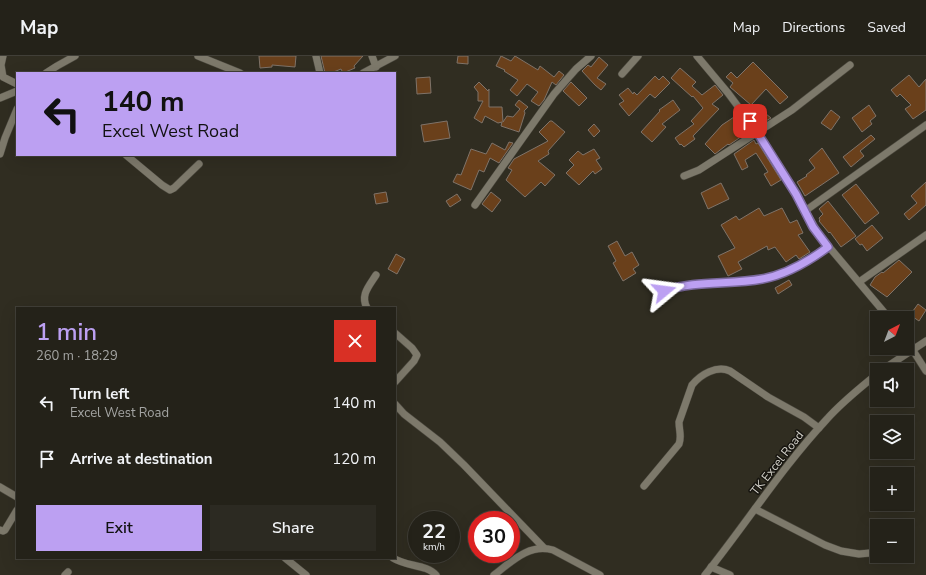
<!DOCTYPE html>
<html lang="en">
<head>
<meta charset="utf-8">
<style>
	body { margin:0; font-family:"Nunito Sans",sans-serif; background:#2c2a22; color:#f1f3f6; height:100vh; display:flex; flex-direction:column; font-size:15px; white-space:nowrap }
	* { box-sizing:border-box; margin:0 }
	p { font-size:13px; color:#a3a4a2 }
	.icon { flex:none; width:22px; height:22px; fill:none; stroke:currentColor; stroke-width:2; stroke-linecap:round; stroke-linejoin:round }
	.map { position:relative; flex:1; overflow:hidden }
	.panel { position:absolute; left:16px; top:251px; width:380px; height:252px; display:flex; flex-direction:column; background:#242219; border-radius:0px; box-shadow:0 4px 16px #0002,0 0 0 1px #413f38 }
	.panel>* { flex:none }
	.guide { position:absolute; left:16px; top:16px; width:380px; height:84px; border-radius:0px; box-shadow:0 4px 16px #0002,0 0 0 1px #413f38; background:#bca0f2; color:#111; overflow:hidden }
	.needle { width:26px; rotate:42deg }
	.controls { position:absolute; left:870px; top:255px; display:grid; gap:8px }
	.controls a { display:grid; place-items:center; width:44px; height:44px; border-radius:0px; background:#242219; box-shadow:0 4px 16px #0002,0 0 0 1px #413f38; font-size:20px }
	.speed { position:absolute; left:408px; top:455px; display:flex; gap:8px; font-size:20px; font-weight:700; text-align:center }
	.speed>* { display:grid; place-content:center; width:52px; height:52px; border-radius:50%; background:#242219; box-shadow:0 4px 16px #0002,0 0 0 1px #413f38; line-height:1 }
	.speed small { font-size:10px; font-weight:400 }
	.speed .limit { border:6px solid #d22; background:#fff; color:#111 }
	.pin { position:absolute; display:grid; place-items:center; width:34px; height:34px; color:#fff; margin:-17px; border-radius:8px; box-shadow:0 2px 6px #0006 }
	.me { position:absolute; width:44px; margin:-22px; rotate:74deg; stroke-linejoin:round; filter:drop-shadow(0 0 3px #0008) }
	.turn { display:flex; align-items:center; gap:14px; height:84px; padding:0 20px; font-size:18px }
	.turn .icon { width:52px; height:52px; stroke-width:2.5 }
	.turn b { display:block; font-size:28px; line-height:34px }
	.round { display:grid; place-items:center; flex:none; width:42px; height:42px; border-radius:0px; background:#2c2a22 }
	.head { display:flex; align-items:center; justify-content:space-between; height:68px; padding:0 20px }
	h1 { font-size:24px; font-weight:600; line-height:30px; color:#bca0f2 }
	.action { display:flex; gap:8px; margin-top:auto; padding:8px 20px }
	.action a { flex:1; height:46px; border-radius:0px; background:#bca0f2; color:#111; font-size:16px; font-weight:600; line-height:46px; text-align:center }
	.action a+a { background:#2c2a22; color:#f1f3f6 }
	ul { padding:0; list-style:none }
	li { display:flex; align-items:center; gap:12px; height:56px; padding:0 20px }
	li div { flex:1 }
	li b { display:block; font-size:15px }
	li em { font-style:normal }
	header { display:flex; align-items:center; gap:24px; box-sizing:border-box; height:56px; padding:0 20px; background:#242219; border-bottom:1px solid #413f38 }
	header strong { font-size:19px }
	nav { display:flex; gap:22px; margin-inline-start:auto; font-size:14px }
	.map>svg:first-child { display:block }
</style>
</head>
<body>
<header>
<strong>Map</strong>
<nav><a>Map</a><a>Directions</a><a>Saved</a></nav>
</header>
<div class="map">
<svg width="926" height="519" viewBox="0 0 926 519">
	<rect width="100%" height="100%" fill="#302d21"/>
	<g fill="#6a401b" stroke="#7f7369">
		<polygon points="259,0 296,0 295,11 272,9 272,11 260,12"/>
		<polygon points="321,0 363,0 354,10 355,12 343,17 341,13 331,17 325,17"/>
		<polygon points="458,0 468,0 468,8 457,7"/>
		<polygon points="501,0 511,5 515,0 538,14 540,10 554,21 559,15 564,19 556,29 552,26 544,44 539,50 531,45 538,36 527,28 517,40 510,34 518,24 504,15 505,14 496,10"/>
		<polygon points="599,1 608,9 597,22 606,28 601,34 595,29 582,15 588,9 591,11"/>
		<polygon points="753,6 788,41 780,48 766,33 751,49 730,31 733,27 726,21 731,16 737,22"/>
		<polygon points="680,12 696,26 692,30 702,39 715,29 723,39 712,48 719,53 693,80 695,83 684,91 681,88 680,89 675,82 694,68 691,65 703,52 693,40 692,41 671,22"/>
		<polygon points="909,19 919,31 926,23 926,54 913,63 905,53 911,49 900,38 897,41 891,34"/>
		<polygon points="655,20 659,24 663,20 670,27 655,42 650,38 629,60 619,48 624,45 619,39 628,32 633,38 634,36 637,39"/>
		<polygon points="430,21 431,37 417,38 416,22"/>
		<polygon points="479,26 488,35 489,33 489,51 502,51 503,66 507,60 513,61 520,53 515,49 519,44 528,51 524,55 525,57 519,76 501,70 502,66 498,67 485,60 482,67 474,62 483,45 478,45 478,36 474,31"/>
		<polygon points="571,26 587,42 579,50 563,35"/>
		<polygon points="673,44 680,54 662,68 666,71 652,86 641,76 660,55 659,54"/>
		<polygon points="869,49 876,60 870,65 872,68 862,76 852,62"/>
		<polygon points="760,53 771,62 764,66 756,58"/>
		<polygon points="831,54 840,61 831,74 821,67"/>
		<polygon points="737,59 748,76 729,89 728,88 715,98 705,88 722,69"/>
		<polygon points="447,65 450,82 424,86 421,69"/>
		<polygon points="550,65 552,65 565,76 548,95 549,98 538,105 555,119 545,130 541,126 525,141 506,124 512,114 508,112 514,103 548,85 539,76"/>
		<polygon points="594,68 600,75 594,81 588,74"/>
		<polygon points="871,79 875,83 860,95 864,100 851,111 843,101"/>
		<polygon points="754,84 756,88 758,87 781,124 771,130 764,118 768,116 756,97 745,104 748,111 742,114 734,98"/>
		<polygon points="509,86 513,87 499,107 490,102 484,116 479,114 471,134 453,126 457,118 461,119 471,93 486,98 492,87 505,94"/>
		<polygon points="822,92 839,117 805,140 797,126 807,120 806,119 815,112 809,104"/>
		<polygon points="594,93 600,102 596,104 602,113 595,118 593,115 579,129 566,117 574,109 569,104 578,95 583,99"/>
		<polygon points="926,126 926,149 909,164 904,158 917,147 911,140"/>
		<polygon points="721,127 729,143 708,153 701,137"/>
		<polygon points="856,128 879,157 865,168 842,139"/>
		<polygon points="386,136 388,146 376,148 374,138"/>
		<polygon points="491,136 501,144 492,156 482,148"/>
		<polygon points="457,138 461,144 450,151 446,145"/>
		<polygon points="828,145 856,180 841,191 830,176 829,177 819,165 820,164 819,162 823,158 819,153"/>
		<polygon points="759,152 764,160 782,152 790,167 797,164 803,177 798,179 810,196 799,203 796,199 786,206 775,191 768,194 767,190 738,206 742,213 728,220 718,200 735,192 721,169 736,160 739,164"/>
		<polygon points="872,169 883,182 867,195 862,188 860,189 855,183"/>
		<polygon points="617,185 625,200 632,196 639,209 633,213 636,217 623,225 613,207 616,205 608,190"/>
		<polygon points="396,198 405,203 397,218 388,213"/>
		<polygon points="899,204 912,216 887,241 870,229 875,221 882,216 883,217"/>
		<polygon points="789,224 792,229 778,238 775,232"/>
		<polygon points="918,248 926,254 919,265 910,259"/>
	</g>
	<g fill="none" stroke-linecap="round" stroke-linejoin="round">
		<g stroke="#4d4a40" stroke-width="8">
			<g id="street">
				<polyline points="3,0 1,9 3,21 17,28"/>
				<polyline points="198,0 240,17"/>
				<polyline points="316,0 320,17"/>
				<polyline points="372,0 376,11"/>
				<polyline points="697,0 728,37 757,76 796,138 819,179 889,262"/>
				<polyline points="46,17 57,10 75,0"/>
				<polyline points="363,17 395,0"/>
				<polyline points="622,18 638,0"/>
				<polyline points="0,42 17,35"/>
				<polyline points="0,98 5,82 17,53"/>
				<polyline points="126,99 162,129 170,134 174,132 199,108"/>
				<polyline points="684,120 699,114 792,54 850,9"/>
				<polyline points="475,149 554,38 576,13 591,0"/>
				<polyline points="805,155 926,69"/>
				<polyline points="859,226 926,179"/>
				<path d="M 664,235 C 696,224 729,229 762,223 C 785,219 809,205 828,191"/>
				<path d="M 367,252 C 360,239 369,230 376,219"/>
				<polyline points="395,277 412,292 417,299 414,305 395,326"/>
				<polyline points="907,285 926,315"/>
				<polyline points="882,314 926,285"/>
				<polyline points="395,348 404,358 440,386 464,409 544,492"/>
				<path d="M 644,430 L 679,388 C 682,380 679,375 679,366 L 692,329 C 701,318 717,309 730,315 L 768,341 L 804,361 L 819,372"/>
				<polyline points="0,431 17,441"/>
				<polyline points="755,453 825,489 841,495 859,498 870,497"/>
				<polyline points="0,474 3,475 5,474 17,454"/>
				<polyline points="285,502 306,519"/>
				<path d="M 393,502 C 407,511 426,508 436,519"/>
				<polyline points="711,511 730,519"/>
				<polyline points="65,519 68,516"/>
				<path d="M 494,519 C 511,506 529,487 553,494 L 600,519"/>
				<path d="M 705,519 C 746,468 782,411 827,363 C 842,346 860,332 877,318"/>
			</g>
		</g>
		<use href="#street" stroke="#7d796b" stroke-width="7"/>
	</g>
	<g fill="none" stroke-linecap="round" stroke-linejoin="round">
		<g stroke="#7a689d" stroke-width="10">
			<path id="route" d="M 664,235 C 696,224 729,229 762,223 C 785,219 809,205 828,191 L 813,171 L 796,138 L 750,65"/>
		</g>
		<use href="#route" stroke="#bca0f2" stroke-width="7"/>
	</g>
	<g text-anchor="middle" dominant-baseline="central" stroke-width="3" stroke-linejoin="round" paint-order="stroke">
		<g font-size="12" fill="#d5d3cb" stroke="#171510">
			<text transform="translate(777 407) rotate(-52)">TK Excel Road</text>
		</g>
	</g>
</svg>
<div class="controls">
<a><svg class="needle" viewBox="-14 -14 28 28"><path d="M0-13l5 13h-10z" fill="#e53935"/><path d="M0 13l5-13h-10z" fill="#a3a4a2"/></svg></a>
<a><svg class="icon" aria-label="sound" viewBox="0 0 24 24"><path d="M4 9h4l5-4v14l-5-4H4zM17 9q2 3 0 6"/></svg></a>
<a><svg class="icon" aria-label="layers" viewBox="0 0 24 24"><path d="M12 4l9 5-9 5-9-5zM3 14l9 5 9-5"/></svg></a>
<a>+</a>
<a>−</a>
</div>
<div class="speed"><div>22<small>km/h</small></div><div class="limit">30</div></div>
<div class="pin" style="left:750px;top:65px;background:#d93025"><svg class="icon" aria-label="arrive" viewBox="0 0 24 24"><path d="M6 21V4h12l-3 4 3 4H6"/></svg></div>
<svg class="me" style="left:664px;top:235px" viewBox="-20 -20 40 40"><path d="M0-17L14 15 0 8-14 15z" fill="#bca0f2" stroke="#fff" stroke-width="4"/></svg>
<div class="guide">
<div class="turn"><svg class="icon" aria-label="left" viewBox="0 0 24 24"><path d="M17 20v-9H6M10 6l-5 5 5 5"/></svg><div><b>140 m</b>Excel West Road</div></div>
</div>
<section class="panel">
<div class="head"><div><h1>1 min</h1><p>260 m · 18:29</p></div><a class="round" style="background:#d93025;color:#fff"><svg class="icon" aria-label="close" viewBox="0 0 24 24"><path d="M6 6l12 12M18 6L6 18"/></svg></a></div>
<ul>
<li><svg class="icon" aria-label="left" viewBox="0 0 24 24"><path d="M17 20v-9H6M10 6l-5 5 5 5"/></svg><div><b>Turn left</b><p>Excel West Road</p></div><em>140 m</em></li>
<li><svg class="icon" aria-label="arrive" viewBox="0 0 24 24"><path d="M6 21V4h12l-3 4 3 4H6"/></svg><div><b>Arrive at destination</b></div><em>120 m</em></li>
</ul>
<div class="action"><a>Exit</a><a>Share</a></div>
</section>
</div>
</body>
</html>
